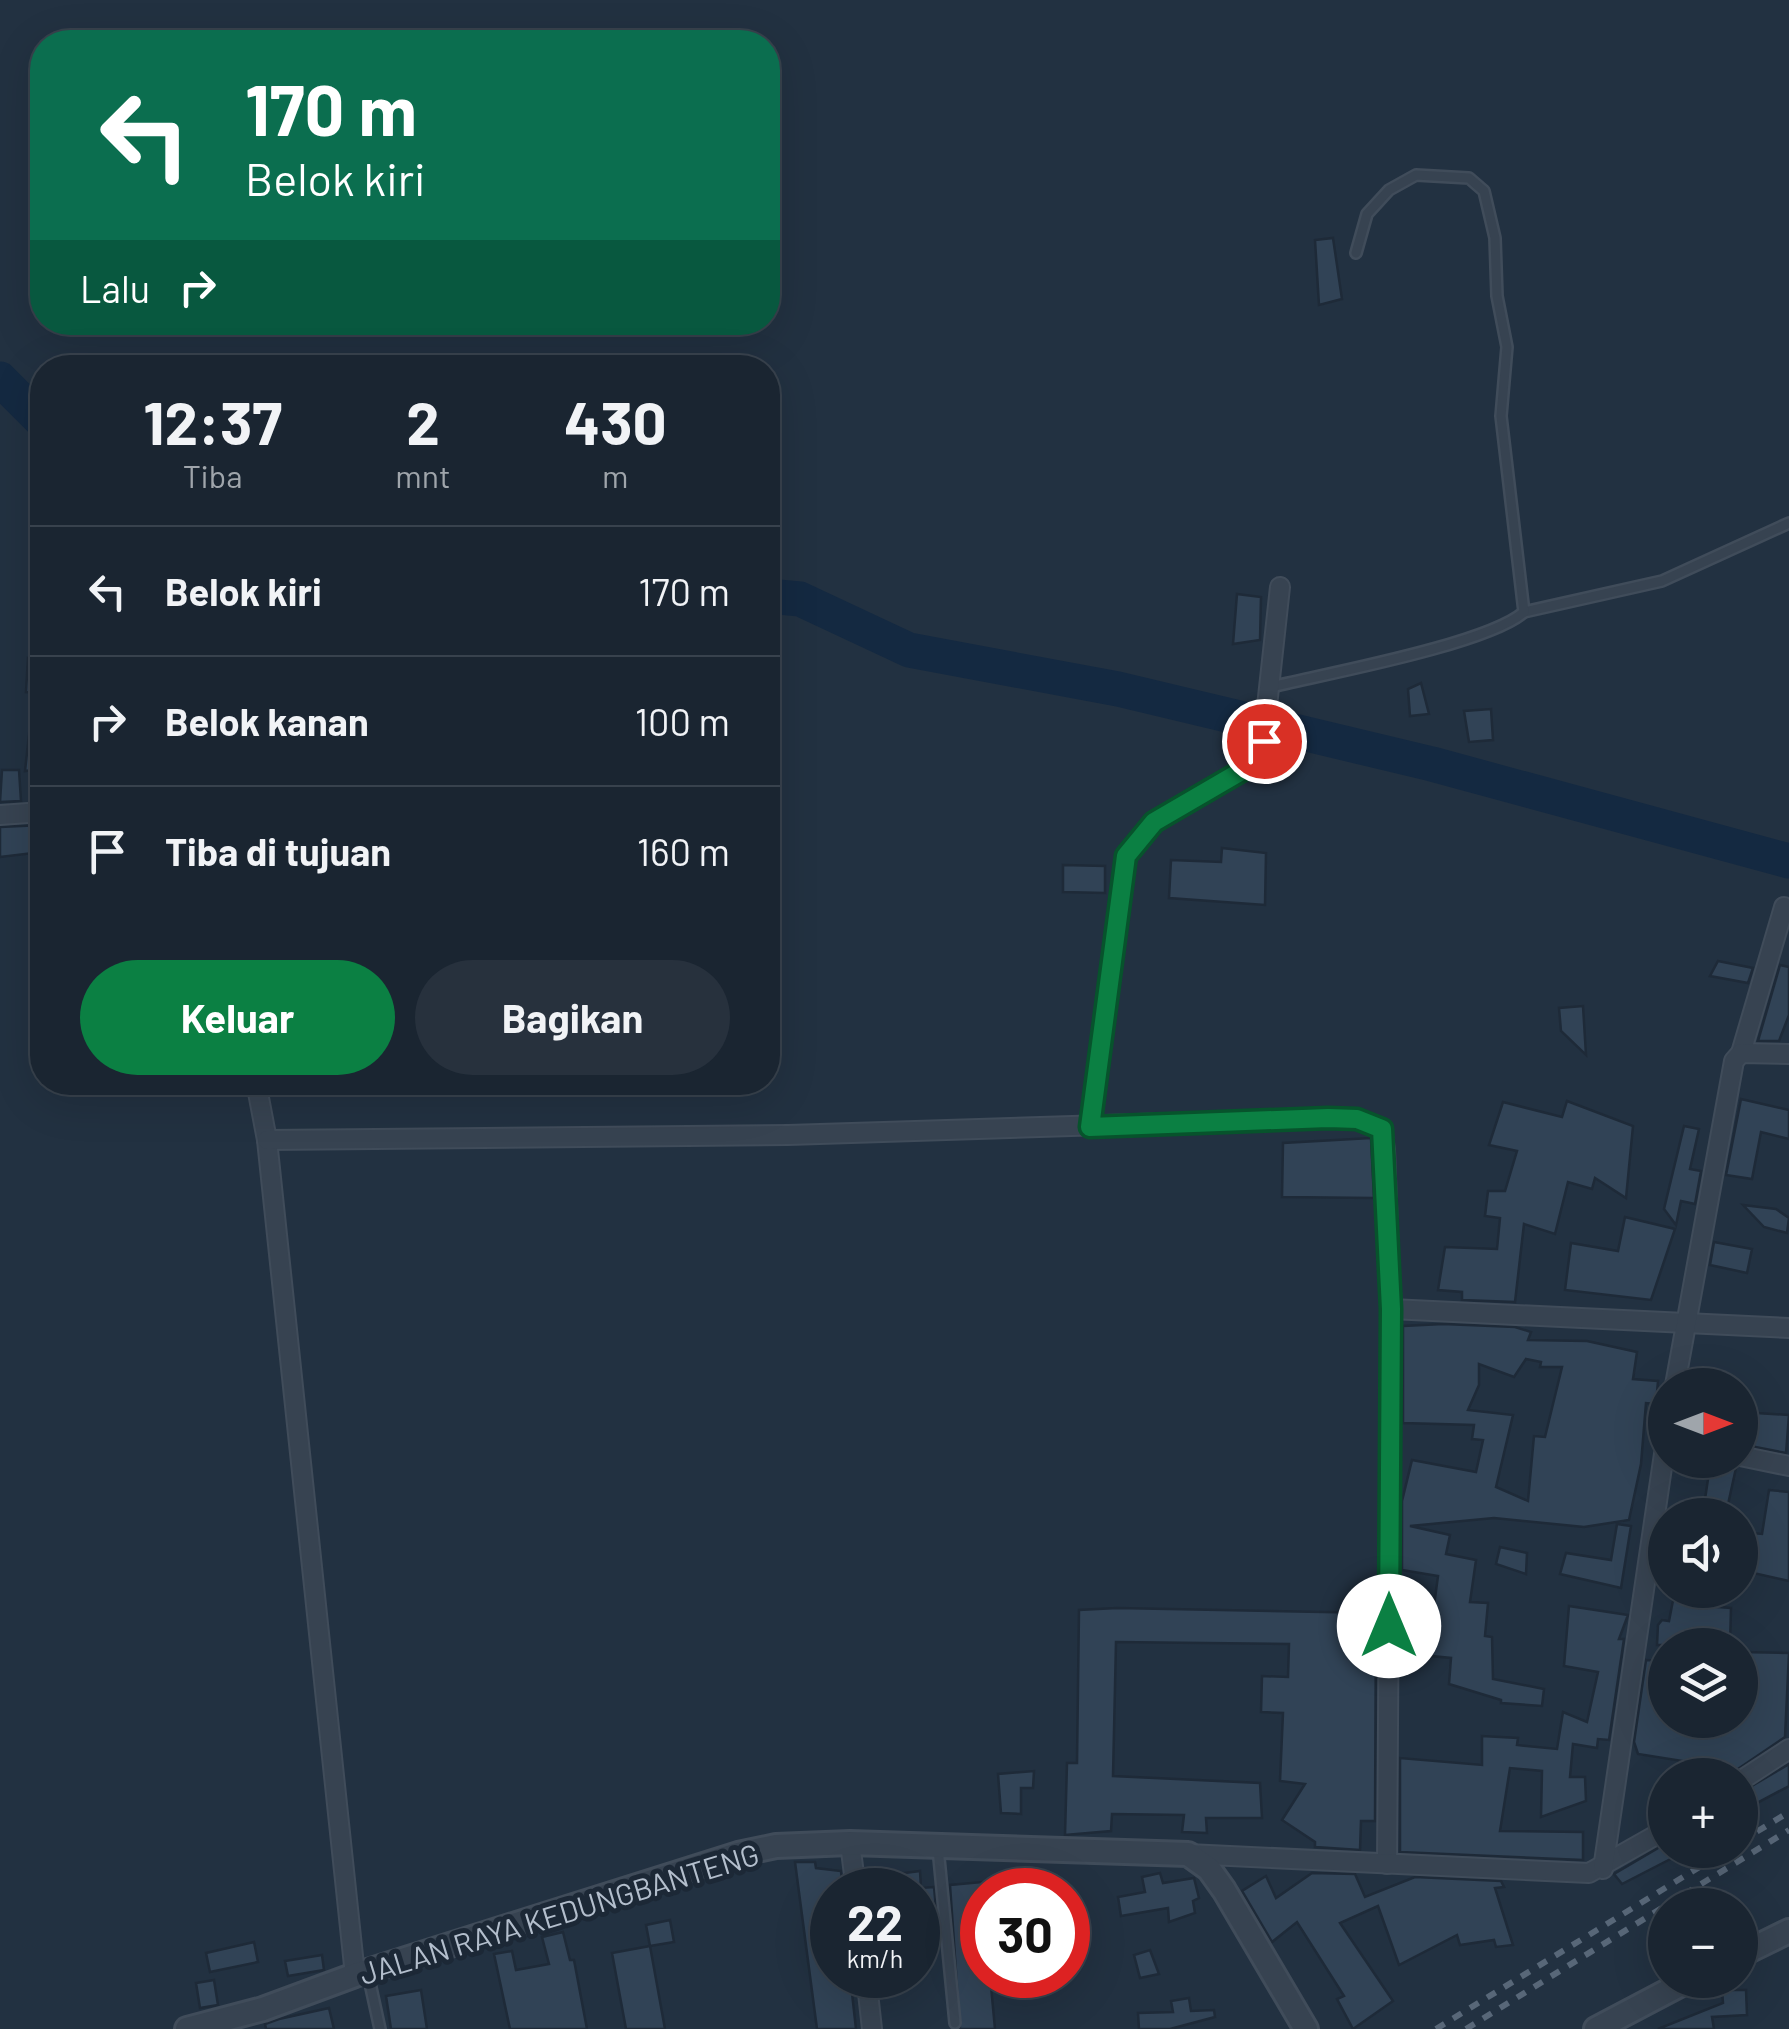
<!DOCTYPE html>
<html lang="id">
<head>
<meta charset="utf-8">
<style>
	body { margin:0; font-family:Barlow,sans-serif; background:#27313d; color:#f1f3f6; height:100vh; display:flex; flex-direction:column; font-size:38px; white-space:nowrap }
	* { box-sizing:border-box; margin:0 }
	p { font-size:32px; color:#9fa5ab }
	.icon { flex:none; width:55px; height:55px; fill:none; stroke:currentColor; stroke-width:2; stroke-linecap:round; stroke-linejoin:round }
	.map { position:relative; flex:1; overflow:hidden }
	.details { position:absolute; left:30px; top:355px; width:750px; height:740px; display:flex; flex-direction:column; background:#1a2531; border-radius:40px; box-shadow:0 10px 40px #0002,0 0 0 2px #38424d }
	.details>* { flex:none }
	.hud { position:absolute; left:30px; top:30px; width:750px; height:305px; border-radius:40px; box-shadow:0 10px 40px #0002,0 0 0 2px #38424d; background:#0b6e4f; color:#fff; overflow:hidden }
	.needle { width:65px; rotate:90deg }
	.controls { position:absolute; left:1648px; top:1368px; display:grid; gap:20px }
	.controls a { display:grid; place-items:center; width:110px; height:110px; border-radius:50%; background:#1a2531; box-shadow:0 10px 40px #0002,0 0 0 2px #38424d; font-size:50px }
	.speed { position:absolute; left:810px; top:1868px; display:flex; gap:20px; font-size:50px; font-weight:700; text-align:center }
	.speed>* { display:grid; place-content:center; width:130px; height:130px; border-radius:50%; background:#1a2531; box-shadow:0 10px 40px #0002,0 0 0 2px #38424d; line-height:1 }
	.speed small { font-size:25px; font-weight:400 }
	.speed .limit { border:15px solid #d22; background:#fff; color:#111 }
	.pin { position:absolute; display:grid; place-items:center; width:85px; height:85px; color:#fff; margin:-42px; border:5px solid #fff; border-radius:50%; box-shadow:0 2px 10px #0007 }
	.me { position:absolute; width:110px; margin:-55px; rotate:0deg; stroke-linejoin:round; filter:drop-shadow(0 0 8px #0008) }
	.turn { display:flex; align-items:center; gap:35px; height:210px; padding:0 50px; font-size:45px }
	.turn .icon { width:130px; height:130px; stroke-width:2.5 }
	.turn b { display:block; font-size:70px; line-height:85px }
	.then { display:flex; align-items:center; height:95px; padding:0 50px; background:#0003; gap:20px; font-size:38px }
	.eta { display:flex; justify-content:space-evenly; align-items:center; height:170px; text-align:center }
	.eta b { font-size:60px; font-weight:700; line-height:70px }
	.action { display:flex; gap:20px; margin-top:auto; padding:20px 50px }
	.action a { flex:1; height:115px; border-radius:60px; background:#0b8043; color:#fff; font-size:40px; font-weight:700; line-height:115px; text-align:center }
	.action a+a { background:#27313d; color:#f1f3f6 }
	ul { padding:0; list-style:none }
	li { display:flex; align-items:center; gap:30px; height:130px; padding:0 50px; border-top:2px solid #38424d }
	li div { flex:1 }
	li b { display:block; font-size:38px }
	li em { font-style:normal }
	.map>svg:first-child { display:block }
</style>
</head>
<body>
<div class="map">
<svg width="1789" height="2029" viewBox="0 0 1789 2029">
	<rect width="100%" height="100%" fill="#223141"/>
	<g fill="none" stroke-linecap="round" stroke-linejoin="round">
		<g stroke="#142941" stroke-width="35">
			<polyline points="0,379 42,421"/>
			<polyline points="768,596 800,599 909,650 1118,689 1432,764 1789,861"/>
		</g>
	</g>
	<g fill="#314356" stroke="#1e2a38" stroke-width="2.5" fill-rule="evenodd">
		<polygon points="1333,238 1342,299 1319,305 1315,240"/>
		<polygon points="1237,594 1261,597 1260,640 1233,644"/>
		<polygon points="28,658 42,660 42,693 26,692"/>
		<polygon points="1421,683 1429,714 1410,716 1408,689"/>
		<polygon points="32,708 42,709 42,769 25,771"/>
		<polygon points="1491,709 1493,740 1469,742 1464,711"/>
		<polygon points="2,770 19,770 21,801 0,802"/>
		<polygon points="42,825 42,852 0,857 0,827"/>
		<polygon points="1222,848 1266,853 1265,905 1169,898 1171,860 1221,862"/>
		<polygon points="1063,865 1105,866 1105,893 1063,892"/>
		<polygon points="1718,961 1753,968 1748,983 1710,976"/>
		<polygon points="1780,965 1789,967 1789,1015 1779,1041 1758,1041"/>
		<polygon points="1583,1006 1586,1055 1561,1031 1559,1008"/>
		<polygon points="1741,1099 1789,1110 1789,1139 1761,1132 1752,1179 1726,1175"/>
		<polygon points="1567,1101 1633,1126 1626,1198 1595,1178 1592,1189 1568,1182 1555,1234 1524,1224 1515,1302 1462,1300 1462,1292 1438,1290 1445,1247 1497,1249 1500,1218 1485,1216 1488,1191 1505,1191 1517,1151 1489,1145 1503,1102 1562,1117"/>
		<polygon points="1684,1126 1699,1129 1690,1169 1701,1171 1695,1204 1681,1201 1676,1225 1664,1209"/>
		<polygon points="1371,1138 1374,1198 1282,1197 1283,1143"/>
		<polygon points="1743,1205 1776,1209 1789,1218 1787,1233 1764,1227"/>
		<polygon points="1625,1217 1675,1229 1651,1300 1565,1290 1571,1243 1618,1251"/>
		<polygon points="1714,1242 1752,1249 1747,1273 1710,1265"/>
		<path d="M 1443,1324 L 1515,1327 L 1531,1332 L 1528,1340 L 1587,1341 L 1637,1352 L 1633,1379 L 1658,1381 L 1656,1404 L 1646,1403 L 1641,1464 L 1629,1520 L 1584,1527 L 1494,1518 L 1410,1526 L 1450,1535 L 1446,1554 L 1476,1560 L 1470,1602 L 1488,1603 L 1485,1636 L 1492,1637 L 1493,1679 L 1544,1689 L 1542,1706 L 1501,1703 L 1501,1700 L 1449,1684 L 1451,1658 L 1410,1654 L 1411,1624 L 1431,1628 L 1438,1576 L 1402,1570 L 1402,1501 L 1412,1460 L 1476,1472 L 1483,1440 L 1472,1439 L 1474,1425 L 1403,1423 L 1403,1326 ZM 1526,1359 L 1541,1362 L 1540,1367 L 1562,1367 L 1545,1437 L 1534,1436 L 1528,1501 L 1496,1487 L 1513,1415 L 1468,1410 L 1479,1385 L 1479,1364 L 1514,1377 Z"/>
		<polygon points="1740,1412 1789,1415 1786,1453 1740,1444"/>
		<polygon points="1690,1460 1728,1460 1736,1468 1727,1509 1704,1506 1708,1479 1692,1476"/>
		<polygon points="1769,1490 1789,1492 1789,1581 1740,1570 1740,1532 1762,1534"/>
		<polygon points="1617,1524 1631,1526 1621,1588 1560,1574 1566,1553 1611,1560"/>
		<polygon points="1500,1547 1527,1553 1526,1574 1496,1564"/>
		<polygon points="1675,1590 1704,1590 1706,1606 1731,1608 1730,1645 1657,1645 1658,1625 1662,1620 1669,1621"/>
		<polygon points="1569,1606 1628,1615 1619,1639 1624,1639 1609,1740 1598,1739 1597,1748 1573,1744 1570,1777 1585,1777 1586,1801 1541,1817 1542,1771 1510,1768 1500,1831 1583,1832 1583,1860 1400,1852 1400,1758 1482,1765 1482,1736 1518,1738 1517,1745 1557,1749 1563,1712 1587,1722 1598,1672 1564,1666"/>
		<polygon points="1117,1608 1376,1613 1375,1821 1361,1821 1360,1850 1315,1847 1315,1842 1282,1820 1305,1784 1280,1781 1283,1713 1261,1712 1262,1676 1288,1677 1289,1644 1116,1642 1113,1776 1260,1783 1262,1818 1206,1818 1207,1833 1182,1832 1184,1815 1112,1814 1111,1831 1065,1835 1067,1763 1077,1763 1079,1610"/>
		<polygon points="1740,1652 1789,1653 1785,1737 1729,1775 1728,1770 1694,1773 1695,1763 1638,1754 1634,1742 1646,1660 1665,1661 1665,1720 1740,1720"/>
		<polygon points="1789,1764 1789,1786 1740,1812 1740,1793"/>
		<polygon points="1034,1771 1033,1788 1021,1788 1021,1814 1001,1813 998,1774"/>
		<polygon points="1665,1844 1665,1850 1688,1850 1622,1884 1614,1874"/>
		<polygon points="795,1862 815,1862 816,1868 841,1871 843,1890 832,1890 832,1975 850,1975 856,2029 817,2029"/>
		<polygon points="920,1871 921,1888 934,1887 936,1909 918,1911 918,1890 890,1890 889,1875"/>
		<polygon points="1160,1873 1163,1883 1194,1878 1199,1898 1193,1901 1195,1913 1169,1922 1168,1908 1121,1916 1118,1897 1145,1892 1142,1877"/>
		<polygon points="1312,1873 1355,1874 1365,1897 1415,1877 1501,1881 1504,1887 1495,1888 1513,1945 1496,1947 1494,1940 1460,1945 1457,1935 1399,1965 1378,1906 1340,1923 1393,2001 1353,2029 1337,1999 1344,1996 1297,1922 1272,1942 1242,1891 1266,1876 1276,1898"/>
		<polygon points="982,1882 982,1975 990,1975 995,2029 960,2029 950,1885"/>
		<polygon points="670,1920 674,1942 650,1946 646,1925"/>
		<polygon points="563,1932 570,1960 574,1960 587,2029 510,2029 494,1954 512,1951 516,1970 549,1964 542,1937"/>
		<polygon points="254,1942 258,1962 210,1972 206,1953"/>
		<polygon points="650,1946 665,2029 626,2029 612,1953"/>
		<polygon points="1150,1950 1159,1974 1140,1978 1134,1955"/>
		<polygon points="322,1955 324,1970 288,1976 285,1961"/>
		<polygon points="214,1980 218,2005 200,2008 196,1983"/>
		<polygon points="421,1990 427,2029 391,2029 386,1996"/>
		<polygon points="1722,1990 1746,1990 1747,2015 1712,2017 1714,2029 1658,2029 1723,2003"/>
		<polygon points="1189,1998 1191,2011 1214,2010 1215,2017 1170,2029 1139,2029 1138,2013 1173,2012 1171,2001"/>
		<polygon points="329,2008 334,2029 266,2029 265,2024 279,2019"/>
	</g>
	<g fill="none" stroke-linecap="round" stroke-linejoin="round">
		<g stroke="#404c5a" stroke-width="14">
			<g id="service">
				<polyline points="1524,612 1662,581 1789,523"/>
				<path d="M 1271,687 C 1325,674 1488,644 1524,612 L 1501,416 L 1507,347 L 1497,296 L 1495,238 L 1484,191 L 1469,178 L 1416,175 L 1389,190 L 1367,214 L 1356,253"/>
				<polyline points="938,1848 955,2023"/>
				<polyline points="368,1974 380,2029"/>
			</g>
		</g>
		<g stroke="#404c5a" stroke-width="22">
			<g id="minor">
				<polyline points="0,815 42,812"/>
				<polyline points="1741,1053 1784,907"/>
				<polyline points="256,1082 267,1140 355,1975"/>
				<polyline points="1090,1127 1126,856 1155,822 1257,762 1262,752 1280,587"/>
				<polyline points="267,1140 788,1135 1328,1118 1357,1119 1382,1129 1385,1150 1391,1309 1387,1864"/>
				<polyline points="1391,1309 1789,1328"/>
				<polyline points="1675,1385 1734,1061 1741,1053 1789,1054"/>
				<polyline points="1740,1456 1789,1466"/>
				<polyline points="1740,1781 1789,1749"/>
				<polyline points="850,1843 856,1890"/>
				<polyline points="1188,1854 1589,1873 1665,1830"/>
				<polyline points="1603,1869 1665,1447"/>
				<polyline points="866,1975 872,2029"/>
			</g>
		</g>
		<g stroke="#404c5a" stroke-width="28">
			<g id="tertiary">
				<polyline points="1740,1955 1789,1931"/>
				<polyline points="187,2029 263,2009 355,1975 738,1854 776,1846 850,1843 1188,1854 1209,1869 1224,1890 1306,2029"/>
				<polyline points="1596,2029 1689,1980"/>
			</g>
		</g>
		<use href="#service" stroke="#374351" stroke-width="9"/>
		<use href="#minor" stroke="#374351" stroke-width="18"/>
		<use href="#tertiary" stroke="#374351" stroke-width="22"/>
		<g stroke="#586778" stroke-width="6" stroke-dasharray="10 10" stroke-linecap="butt">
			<polyline points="1740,1842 1789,1812"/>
			<polyline points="1667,1905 1789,1830"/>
			<polyline points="1436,2029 1727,1850"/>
			<polyline points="1466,2029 1665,1906"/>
		</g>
	</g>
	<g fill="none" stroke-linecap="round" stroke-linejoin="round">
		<g stroke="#07532c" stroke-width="25">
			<polyline id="route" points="1264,741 1257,762 1154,822 1126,856 1090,1127 1328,1118 1357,1119 1382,1129 1391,1309 1389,1626"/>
		</g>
		<use href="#route" stroke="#0b8043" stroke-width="18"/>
	</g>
	<g text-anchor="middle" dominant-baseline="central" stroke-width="10" stroke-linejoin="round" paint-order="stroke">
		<g font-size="30" fill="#b3becc" stroke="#1c2836">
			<text transform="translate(559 1913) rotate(-17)">JALAN RAYA KEDUNGBANTENG</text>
		</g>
	</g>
</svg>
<div class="controls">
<a><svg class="needle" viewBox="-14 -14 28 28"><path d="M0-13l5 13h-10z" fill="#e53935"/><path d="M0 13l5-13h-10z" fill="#9fa5ab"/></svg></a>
<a><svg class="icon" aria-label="sound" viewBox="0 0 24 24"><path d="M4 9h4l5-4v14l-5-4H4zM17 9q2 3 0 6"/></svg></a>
<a><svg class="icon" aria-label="layers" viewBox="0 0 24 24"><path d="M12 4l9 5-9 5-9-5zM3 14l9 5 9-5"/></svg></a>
<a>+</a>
<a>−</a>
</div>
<div class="speed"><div>22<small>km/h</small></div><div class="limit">30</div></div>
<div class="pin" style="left:1264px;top:741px;background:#d93025"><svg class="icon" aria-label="arrive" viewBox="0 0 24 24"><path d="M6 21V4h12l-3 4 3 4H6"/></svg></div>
<svg class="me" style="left:1389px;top:1626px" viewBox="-20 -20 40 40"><circle r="19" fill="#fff"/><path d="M0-13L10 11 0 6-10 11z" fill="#0b8043"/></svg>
<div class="hud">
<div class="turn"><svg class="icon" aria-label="left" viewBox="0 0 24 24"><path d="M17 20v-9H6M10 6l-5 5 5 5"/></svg><div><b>170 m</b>Belok kiri</div></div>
<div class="then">Lalu<svg class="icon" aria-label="right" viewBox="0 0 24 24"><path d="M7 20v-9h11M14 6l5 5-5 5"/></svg></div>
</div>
<section class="details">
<div class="eta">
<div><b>12:37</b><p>Tiba</p></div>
<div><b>2</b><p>mnt</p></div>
<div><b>430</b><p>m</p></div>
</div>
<ul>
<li><svg class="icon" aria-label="left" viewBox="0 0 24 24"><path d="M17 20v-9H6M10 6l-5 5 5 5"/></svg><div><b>Belok kiri</b></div><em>170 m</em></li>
<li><svg class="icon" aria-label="right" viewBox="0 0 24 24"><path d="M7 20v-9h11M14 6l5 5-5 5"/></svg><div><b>Belok kanan</b></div><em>100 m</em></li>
<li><svg class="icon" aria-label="arrive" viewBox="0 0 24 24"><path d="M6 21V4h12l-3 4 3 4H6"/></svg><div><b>Tiba di tujuan</b></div><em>160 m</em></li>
</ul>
<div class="action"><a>Keluar</a><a>Bagikan</a></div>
</section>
</div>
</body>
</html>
